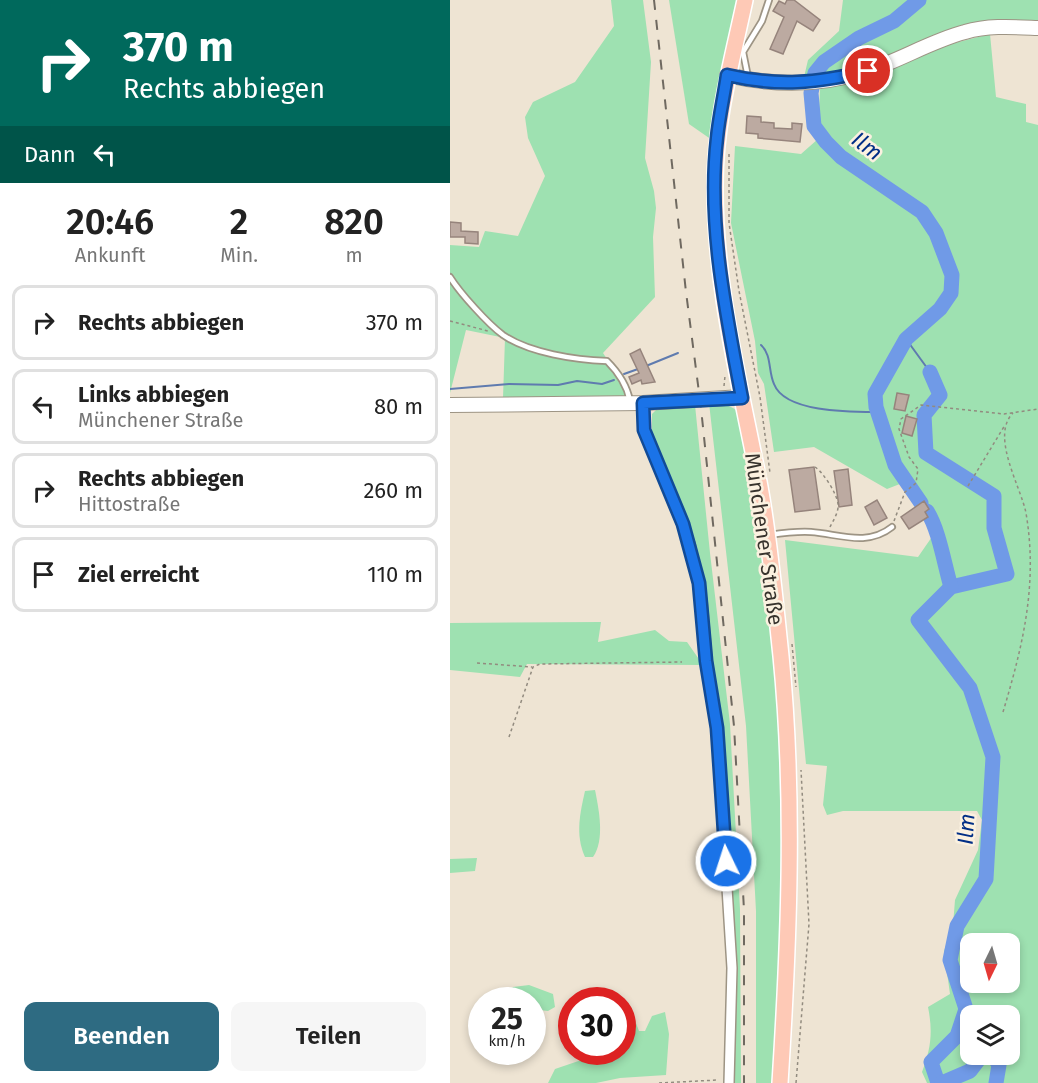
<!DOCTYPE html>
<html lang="de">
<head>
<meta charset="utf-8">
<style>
	body { margin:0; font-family:"Fira Sans",sans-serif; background:#f6f6f6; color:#222; height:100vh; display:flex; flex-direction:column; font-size:22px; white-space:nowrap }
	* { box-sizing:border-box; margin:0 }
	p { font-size:20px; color:#767676 }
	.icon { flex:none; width:33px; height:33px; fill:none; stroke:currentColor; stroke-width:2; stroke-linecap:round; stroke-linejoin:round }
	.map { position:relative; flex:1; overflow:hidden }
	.side { display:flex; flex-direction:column; background:#fff; width:450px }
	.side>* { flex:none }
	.top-card { background:#00695c; color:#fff; overflow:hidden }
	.needle { width:39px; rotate:185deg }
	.tools { position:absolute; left:510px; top:933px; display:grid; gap:12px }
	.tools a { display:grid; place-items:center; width:60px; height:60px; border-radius:12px; background:#fff; box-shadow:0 3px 9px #0003; font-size:30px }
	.speed { position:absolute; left:18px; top:987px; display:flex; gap:12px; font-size:30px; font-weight:700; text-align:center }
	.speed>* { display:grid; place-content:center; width:78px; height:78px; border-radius:50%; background:#fff; box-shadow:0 3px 9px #0003; line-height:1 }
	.speed small { font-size:15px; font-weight:400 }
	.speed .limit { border:9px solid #d22; background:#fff; color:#111 }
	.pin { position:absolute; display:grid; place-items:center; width:51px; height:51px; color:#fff; margin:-26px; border:3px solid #fff; border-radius:50%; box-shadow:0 2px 6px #0007 }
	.me { position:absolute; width:66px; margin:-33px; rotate:356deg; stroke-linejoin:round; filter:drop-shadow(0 0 4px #0008) }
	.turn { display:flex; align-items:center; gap:21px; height:126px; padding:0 24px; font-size:27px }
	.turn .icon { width:78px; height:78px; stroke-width:2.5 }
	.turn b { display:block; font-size:42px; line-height:51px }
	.then { display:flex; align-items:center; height:57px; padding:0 24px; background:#0003; gap:12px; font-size:22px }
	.eta { display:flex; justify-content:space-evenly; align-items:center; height:102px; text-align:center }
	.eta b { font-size:36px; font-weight:600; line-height:42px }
	.cta { display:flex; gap:12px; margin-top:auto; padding:12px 24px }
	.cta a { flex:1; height:69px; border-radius:12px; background:#2e6b82; color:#fff; font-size:24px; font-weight:600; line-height:69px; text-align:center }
	.cta a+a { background:#f6f6f6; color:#222 }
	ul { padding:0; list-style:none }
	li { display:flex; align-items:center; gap:18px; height:75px; margin:0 12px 9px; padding:0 12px; border:3px solid #e0e0e0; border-radius:12px }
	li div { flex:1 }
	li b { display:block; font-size:22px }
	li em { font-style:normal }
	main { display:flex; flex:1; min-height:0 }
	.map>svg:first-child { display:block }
</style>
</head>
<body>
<main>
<section class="side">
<div class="top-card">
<div class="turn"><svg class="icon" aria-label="right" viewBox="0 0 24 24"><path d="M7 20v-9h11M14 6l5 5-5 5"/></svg><div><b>370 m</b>Rechts abbiegen</div></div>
<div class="then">Dann<svg class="icon" aria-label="left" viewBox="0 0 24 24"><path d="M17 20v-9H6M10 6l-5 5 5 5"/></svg></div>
</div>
<div class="eta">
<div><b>20:46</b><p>Ankunft</p></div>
<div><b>2</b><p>Min.</p></div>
<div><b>820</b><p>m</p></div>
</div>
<ul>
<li><svg class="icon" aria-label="right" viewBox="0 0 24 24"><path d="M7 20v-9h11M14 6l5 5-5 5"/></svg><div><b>Rechts abbiegen</b></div><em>370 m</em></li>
<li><svg class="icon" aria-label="left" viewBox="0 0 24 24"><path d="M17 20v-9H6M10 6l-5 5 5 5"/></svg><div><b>Links abbiegen</b><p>Münchener Straße</p></div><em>80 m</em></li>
<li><svg class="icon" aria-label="right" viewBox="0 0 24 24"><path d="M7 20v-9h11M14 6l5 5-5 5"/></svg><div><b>Rechts abbiegen</b><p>Hittostraße</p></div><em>260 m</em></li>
<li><svg class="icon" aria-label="arrive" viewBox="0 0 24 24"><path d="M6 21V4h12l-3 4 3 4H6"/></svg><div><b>Ziel erreicht</b></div><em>110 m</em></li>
</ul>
<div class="cta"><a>Beenden</a><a>Teilen</a></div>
</section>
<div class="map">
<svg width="588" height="1083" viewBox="0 0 588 1083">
	<rect width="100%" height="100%" fill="#eee4d3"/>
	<g fill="#9ee1b1" fill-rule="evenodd">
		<polygon points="161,0 193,0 201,62 195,158 204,191 206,208 203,237 205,297 153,353 176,388 176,399 53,398 55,338 16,330 0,393 0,245 29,247 35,231 68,236 95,176 78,138 75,117 83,102 125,82 164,26"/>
		<polygon points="219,0 289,0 262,140 239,124"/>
		<polygon points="393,0 588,0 588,24 541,22 408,67 385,73 354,77 358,60 389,31"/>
		<path d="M 540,34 L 546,97 L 576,104 L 576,122 L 588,125 L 588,1083 L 477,1083 L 472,1072 C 481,1049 483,1032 478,1007 L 500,994 L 494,951 L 503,925 L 505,900 L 528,850 L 532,820 L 527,811 L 393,811 L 377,815 L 373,805 L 377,766 L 356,764 L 335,540 L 468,557 L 486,531 L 455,482 L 437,489 L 364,447 L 324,452 L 314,384 L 308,373 L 305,341 L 281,223 L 285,146 L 351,154 L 368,139 L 370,87 L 440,69 L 493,46 ZM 520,944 L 560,944 L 560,982 L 520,982 ZM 520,1016 L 560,1016 L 560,1054 L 520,1054 Z"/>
		<path d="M 259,403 C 271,404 282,404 290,414 L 321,613 L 333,767 L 330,990 L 325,1083 L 306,1083 L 306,911 L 296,726 Z"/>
		<polygon points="245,405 260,553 280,724 290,909 291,1083 284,1083 282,890 270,720 254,587 248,557 240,527 202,433 202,414 206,410"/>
		<polygon points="151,622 148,642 205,630 219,641 237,642 253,665 77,664 70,677 0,670 0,623"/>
		<path d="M 145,790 C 149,810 155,840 143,857 L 135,857 C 125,835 130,813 135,791 Z"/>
		<polygon points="27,858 25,871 0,873 0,859"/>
		<polygon points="79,985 103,994 105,1007 98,1011 89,1010 83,1005 82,1000 58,1000 58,993 63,987"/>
		<polygon points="173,1008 181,1010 189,1031 195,1031 202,1016 215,1012 219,1034 216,1075 170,1078 146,1083 98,1083 105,1069 155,1052 172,1052"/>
	</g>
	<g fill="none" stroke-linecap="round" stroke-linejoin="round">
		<g stroke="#5f7baf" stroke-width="2">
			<polyline points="456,339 480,372"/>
			<path d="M 311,345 C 322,355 318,371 324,384 C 335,413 402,412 428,412"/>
			<polyline points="196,366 228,353"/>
			<polyline points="174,374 188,369"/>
			<polyline points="0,389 59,384 108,385 127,381 152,384 164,380"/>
		</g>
		<g stroke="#709ae7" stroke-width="15">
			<polyline points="469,0 444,21 409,38 374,62 365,73 361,93 364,126 376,142 391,157 472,212 486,233 502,275 501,293 490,309 456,339 425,394 426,407 445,465 471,503"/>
			<polyline points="480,372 490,395 474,415 476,453 544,496 544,528 557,574 501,587 468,620 520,688 543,757 536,879 507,926 500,960 516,1009 507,1036 481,1062 488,1083"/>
			<path d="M 477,511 C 489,530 494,563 501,587"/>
			<polyline points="542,1054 549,1065 546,1083"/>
			<polyline points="492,1083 520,1071 533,1054"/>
		</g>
	</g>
	<g fill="#bcaaa1" stroke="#96847c" stroke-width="1.5">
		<polygon points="337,0 344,0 370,20 363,31 347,21 333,54 320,49 334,17 323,11 329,1 335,4"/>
		<polygon points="297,116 311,117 311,122 324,123 324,128 342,129 342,123 352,124 350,142 308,138 308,134 296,133"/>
		<polygon points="0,222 11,223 11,231 28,232 28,244 15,243 15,237 0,237"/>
		<polygon points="190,349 205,382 192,384 191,380 182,384 179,377 189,373 180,354"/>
		<polygon points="447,393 459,395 455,411 444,409"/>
		<polygon points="456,416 467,419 462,436 452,433"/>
		<polygon points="364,467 370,509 345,512 339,470"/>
		<polygon points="398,469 402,505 389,507 384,471"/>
		<polygon points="427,500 437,518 424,525 415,507"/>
		<polygon points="474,501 479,509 475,512 478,517 459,529 451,517"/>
	</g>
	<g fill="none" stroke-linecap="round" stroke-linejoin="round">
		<g stroke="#9d9484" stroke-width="8">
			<g id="lane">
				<polyline points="298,77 293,52 312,21 319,0"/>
				<path d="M 0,277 C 10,293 38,324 53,335 C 79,353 126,360 157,361 C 168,372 177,385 180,401"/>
				<path d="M 319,535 C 333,533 347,531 361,532 C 389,534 417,547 442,527"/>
			</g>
		</g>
		<g stroke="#9d9484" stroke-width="12">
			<polyline id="street" points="193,403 194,430 240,544 252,602 257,661 267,727 282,968 279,1083"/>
		</g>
		<g stroke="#9d9484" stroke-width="16">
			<g id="secondary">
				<path d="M 277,75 C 324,86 371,86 417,71 C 451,60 481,41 515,32 C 539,25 564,27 588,28"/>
				<polyline points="0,405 193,403 292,397"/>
			</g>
		</g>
		<g stroke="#fff" stroke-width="18">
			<path id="primary" d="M 295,0 C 282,61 265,121 265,184 C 264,286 291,387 310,487 C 320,542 325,600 331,656 C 345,797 339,942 330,1083"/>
		</g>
		<g stroke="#928b7f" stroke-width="1.5" stroke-dasharray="3 3" stroke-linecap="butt">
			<polyline points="279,154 279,223 289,291 310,397 320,473"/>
			<polyline points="0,321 38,331"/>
			<polyline points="274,386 275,376"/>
			<path d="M 365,467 C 374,473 387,494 388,504 C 389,512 383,521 380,527"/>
			<polyline points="518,486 555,425"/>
			<polyline points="444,521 455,492 466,483 468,469 459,457 449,429 451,419 471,405 554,414 588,409"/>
			<polyline points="342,644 346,687"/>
			<polyline points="27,663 82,667"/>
			<path d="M 553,712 C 573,645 588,584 576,513 C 571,487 540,436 563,413"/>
			<polyline points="59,737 83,667 90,664 232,662"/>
			<polyline points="209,1083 268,1080"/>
			<polyline points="346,1083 359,924 351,770"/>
		</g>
		<use href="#lane" stroke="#fff" stroke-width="4.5"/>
		<use href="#street" stroke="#fff" stroke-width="9"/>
		<use href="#secondary" stroke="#fff" stroke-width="14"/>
		<use href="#primary" stroke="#fec9b6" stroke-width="15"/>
		<polyline stroke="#6f6960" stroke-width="2" stroke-dasharray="10 10" stroke-linecap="butt" points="204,0 236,292 251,408 284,726 294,910 294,1083"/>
	</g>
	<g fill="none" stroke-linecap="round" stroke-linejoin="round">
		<g stroke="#114b97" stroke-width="15">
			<path id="route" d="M 276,861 L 267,728 L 256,661 L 249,583 L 233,524 L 194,430 L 193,403 L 292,398 C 276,313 257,224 267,138 C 269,117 274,96 277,75 C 329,87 366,83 418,71"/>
		</g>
		<use href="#route" stroke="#1a73e8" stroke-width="10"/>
	</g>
	<g text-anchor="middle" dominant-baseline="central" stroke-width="5" stroke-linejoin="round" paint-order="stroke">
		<g font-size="21" fill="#37332d" stroke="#fbf1e0">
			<text transform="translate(314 539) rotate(82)">Münchener Straße</text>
		</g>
		<g font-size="22" font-style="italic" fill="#012e86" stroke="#fbf1e0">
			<text transform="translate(417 146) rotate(37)">Ilm</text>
			<text transform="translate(516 829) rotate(-86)">Ilm</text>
		</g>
	</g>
</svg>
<div class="tools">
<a><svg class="needle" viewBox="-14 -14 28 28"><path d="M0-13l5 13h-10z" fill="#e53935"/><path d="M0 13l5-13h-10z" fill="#767676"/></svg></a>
<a><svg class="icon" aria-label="layers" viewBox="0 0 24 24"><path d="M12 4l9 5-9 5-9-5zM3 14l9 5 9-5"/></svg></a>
</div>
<div class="speed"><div>25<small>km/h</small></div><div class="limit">30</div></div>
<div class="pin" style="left:418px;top:71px;background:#d93025"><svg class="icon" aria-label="arrive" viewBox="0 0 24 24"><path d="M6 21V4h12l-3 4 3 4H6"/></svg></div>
<svg class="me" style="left:276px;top:861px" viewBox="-20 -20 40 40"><circle r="17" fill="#1a73e8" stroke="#fff" stroke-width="3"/><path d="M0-11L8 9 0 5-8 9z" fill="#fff"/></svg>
</div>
</main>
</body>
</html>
